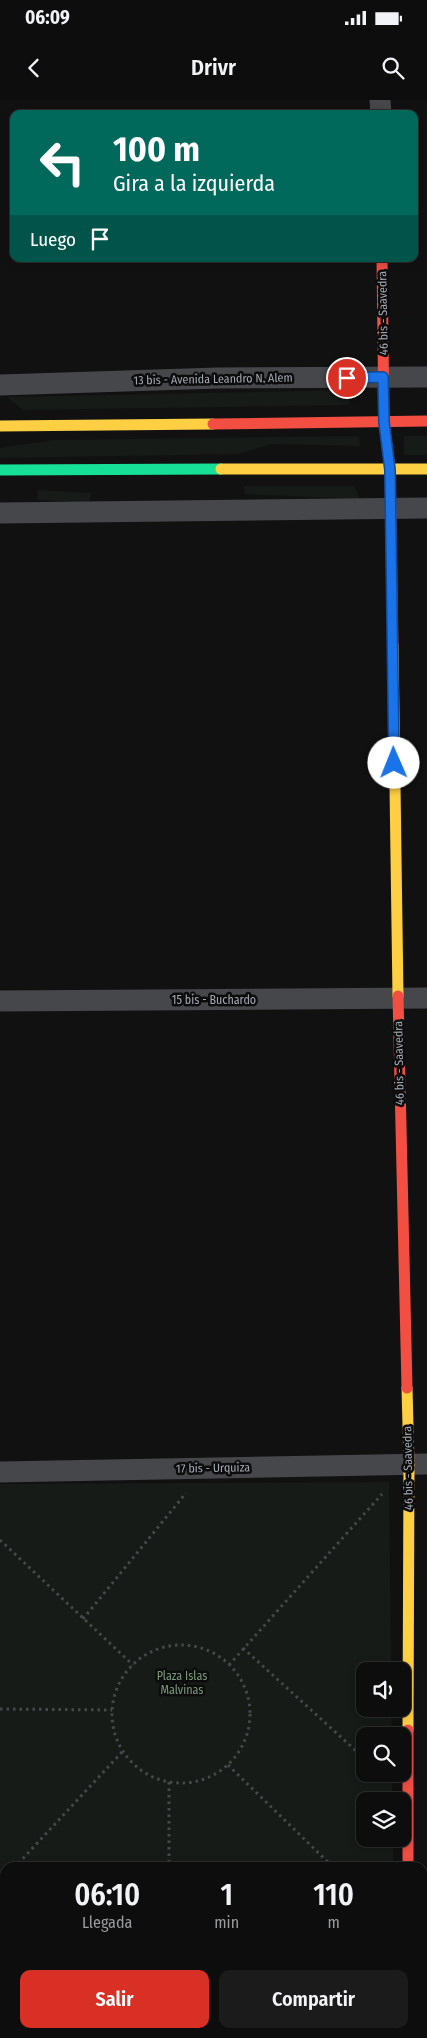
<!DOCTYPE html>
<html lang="es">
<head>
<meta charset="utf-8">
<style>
	body { margin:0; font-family:"Fira Sans Condensed",sans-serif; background:#1b1b1c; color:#f1f3f6; height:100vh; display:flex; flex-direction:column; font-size:19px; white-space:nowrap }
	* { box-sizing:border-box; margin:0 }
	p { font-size:16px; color:#9a9c9e }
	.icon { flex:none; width:28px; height:28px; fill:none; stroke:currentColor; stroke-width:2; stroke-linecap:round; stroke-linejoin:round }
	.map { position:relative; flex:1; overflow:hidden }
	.panel { position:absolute; left:0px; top:1762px; width:428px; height:176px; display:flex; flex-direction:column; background:#0d0d0e; border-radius:15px 15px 0 0; box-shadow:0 2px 8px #0003,0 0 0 1px #2d2d2e }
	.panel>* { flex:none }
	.hud { position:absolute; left:10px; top:10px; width:408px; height:152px; border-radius:10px; box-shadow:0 2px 8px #0003,0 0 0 1px #2d2d2e; background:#00695c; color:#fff; overflow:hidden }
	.controls { position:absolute; left:356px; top:1562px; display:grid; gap:10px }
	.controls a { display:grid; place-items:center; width:55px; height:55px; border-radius:10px; background:#0d0d0e; box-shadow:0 2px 8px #0003,0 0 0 1px #2d2d2e; font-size:25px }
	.pin { position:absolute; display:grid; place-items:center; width:42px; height:42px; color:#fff; margin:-21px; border:2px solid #fff; border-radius:50%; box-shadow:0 1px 5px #0007 }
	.me { position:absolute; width:55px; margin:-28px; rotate:359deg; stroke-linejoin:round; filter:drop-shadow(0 0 4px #0008) }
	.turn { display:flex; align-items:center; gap:18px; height:105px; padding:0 20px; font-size:22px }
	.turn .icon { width:65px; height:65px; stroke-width:2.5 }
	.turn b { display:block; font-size:35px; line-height:42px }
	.then { display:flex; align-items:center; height:48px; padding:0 20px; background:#0003; gap:10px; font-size:19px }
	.eta { display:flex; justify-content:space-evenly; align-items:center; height:85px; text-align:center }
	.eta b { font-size:30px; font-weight:600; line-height:35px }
	.action { display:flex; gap:10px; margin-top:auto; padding:10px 20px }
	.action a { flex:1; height:58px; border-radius:10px; background:#d93025; color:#fff; font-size:20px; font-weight:600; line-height:58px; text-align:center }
	.action a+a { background:#1b1b1c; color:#f1f3f6 }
	.status { display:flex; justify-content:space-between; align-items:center; height:35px; padding:0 25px; background:#0d0d0e; direction:ltr }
	.status svg { height:14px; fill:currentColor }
	header { display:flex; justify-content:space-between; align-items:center; height:65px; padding:0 20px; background:#0d0d0e; font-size:22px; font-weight:600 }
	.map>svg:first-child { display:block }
</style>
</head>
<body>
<div class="status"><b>06:09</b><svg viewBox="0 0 49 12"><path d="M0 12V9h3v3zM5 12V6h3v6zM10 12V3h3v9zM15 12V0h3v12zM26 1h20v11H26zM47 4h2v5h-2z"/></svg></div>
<header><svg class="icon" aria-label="back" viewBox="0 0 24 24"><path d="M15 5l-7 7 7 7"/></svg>Drivr<svg class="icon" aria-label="search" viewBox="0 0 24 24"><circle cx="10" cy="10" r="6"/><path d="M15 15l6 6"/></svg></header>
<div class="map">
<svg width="427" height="1938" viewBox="0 0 427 1938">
	<rect width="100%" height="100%" fill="#111112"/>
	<g fill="#161b17">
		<polygon points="348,290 349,305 23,310 7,297"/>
		<polygon points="359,336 360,346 272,344 237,354 0,358 0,348 53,340"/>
		<rect x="404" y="336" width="23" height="19"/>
		<polygon points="244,386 354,386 360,399 245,394"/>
		<polygon points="38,390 91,393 90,403 37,400"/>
		<polygon points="389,1382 391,1571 365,1571 365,1609 391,1609 392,1636 365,1636 365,1674 392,1674 392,1701 365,1701 365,1739 393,1739 393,1767 5,1768 5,1824 0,1824 0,1384"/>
	</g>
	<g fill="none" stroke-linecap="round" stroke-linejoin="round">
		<g stroke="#47484b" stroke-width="3" stroke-dasharray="2.5 4" stroke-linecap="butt">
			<polyline points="0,1440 133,1565"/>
			<polyline points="83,1519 186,1393"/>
			<circle cx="181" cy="1614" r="69"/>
			<polyline points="243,1548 365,1659"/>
			<polyline points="229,1565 382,1394"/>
			<polyline points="0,1609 112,1610"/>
			<polyline points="228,1665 334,1768"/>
			<polyline points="169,1682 169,1768"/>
			<polyline points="14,1768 123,1651"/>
			<polyline points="0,1782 5,1777"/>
		</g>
		<g stroke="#45474a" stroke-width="21">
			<polyline points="380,0 381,14"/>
			<polyline points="0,285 218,278 427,277"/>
			<polyline points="0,413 427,408"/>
			<polyline points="0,901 427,898"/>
			<polyline points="0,1372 427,1364"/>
			<polyline points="422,1840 427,1840"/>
			<polyline points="0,1849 5,1849"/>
			<polyline points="410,1934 410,1938"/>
		</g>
		<polyline stroke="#16e098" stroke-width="11" points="0,370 221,369"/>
		<g stroke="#ffcf43" stroke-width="11">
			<polyline points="0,326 213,324"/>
			<polyline points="221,369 427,369"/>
			<polyline points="393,545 398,896"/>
			<polyline points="407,1288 409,1364 408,1630"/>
		</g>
		<g stroke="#f24e42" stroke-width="11">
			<polyline points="382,159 384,322 390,369 393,545"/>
			<polyline points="213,324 427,321"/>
			<polyline points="398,896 407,1288"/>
			<polyline points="408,1768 408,1630"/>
		</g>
	</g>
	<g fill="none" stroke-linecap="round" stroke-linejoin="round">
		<g stroke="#114b97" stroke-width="12">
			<polyline id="route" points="347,278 383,277 384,322 390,370 394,663"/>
		</g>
		<use href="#route" stroke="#1a73e8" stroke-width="9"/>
	</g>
	<g text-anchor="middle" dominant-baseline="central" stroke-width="5" stroke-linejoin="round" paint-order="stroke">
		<g font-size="12" fill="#a3a8b2" stroke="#0c0c0d">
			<text transform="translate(383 213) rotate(-91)">46 bis - Saavedra</text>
			<text transform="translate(213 279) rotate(-1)">13 bis - Avenida Leandro N. Alem</text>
			<text x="214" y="900">15 bis - Buchardo</text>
			<text transform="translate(399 963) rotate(-91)">46 bis - Saavedra</text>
			<text transform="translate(213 1368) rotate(-1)">17 bis - Urquiza</text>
			<text transform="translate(408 1368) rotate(-91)">46 bis - Saavedra</text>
		</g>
		<g font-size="12" fill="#7b9b7c" stroke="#0c0c0d">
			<text x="182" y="1576">Plaza Islas<tspan x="182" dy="14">Malvinas</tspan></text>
		</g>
	</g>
</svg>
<div class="controls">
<a><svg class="icon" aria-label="sound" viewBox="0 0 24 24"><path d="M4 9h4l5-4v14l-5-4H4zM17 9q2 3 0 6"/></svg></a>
<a><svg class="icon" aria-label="search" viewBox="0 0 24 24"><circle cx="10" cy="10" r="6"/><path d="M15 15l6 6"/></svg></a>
<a><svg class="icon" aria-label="layers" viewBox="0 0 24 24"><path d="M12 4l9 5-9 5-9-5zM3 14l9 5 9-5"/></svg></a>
</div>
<div class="pin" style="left:347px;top:278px;background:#d93025"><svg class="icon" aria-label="arrive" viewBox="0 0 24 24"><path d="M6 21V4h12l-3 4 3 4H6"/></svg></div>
<svg class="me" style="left:394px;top:663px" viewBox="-20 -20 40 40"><circle r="19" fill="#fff"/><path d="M0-13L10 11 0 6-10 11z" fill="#1a73e8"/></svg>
<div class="hud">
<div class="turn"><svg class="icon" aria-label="left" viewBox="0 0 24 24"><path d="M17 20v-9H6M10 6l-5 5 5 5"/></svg><div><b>100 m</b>Gira a la izquierda</div></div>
<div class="then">Luego<svg class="icon" aria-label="arrive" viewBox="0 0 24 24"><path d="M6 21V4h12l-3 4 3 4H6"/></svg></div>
</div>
<section class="panel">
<div class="eta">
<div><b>06:10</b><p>Llegada</p></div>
<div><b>1</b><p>min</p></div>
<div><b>110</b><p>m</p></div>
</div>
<div class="action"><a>Salir</a><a>Compartir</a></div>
</section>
</div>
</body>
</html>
